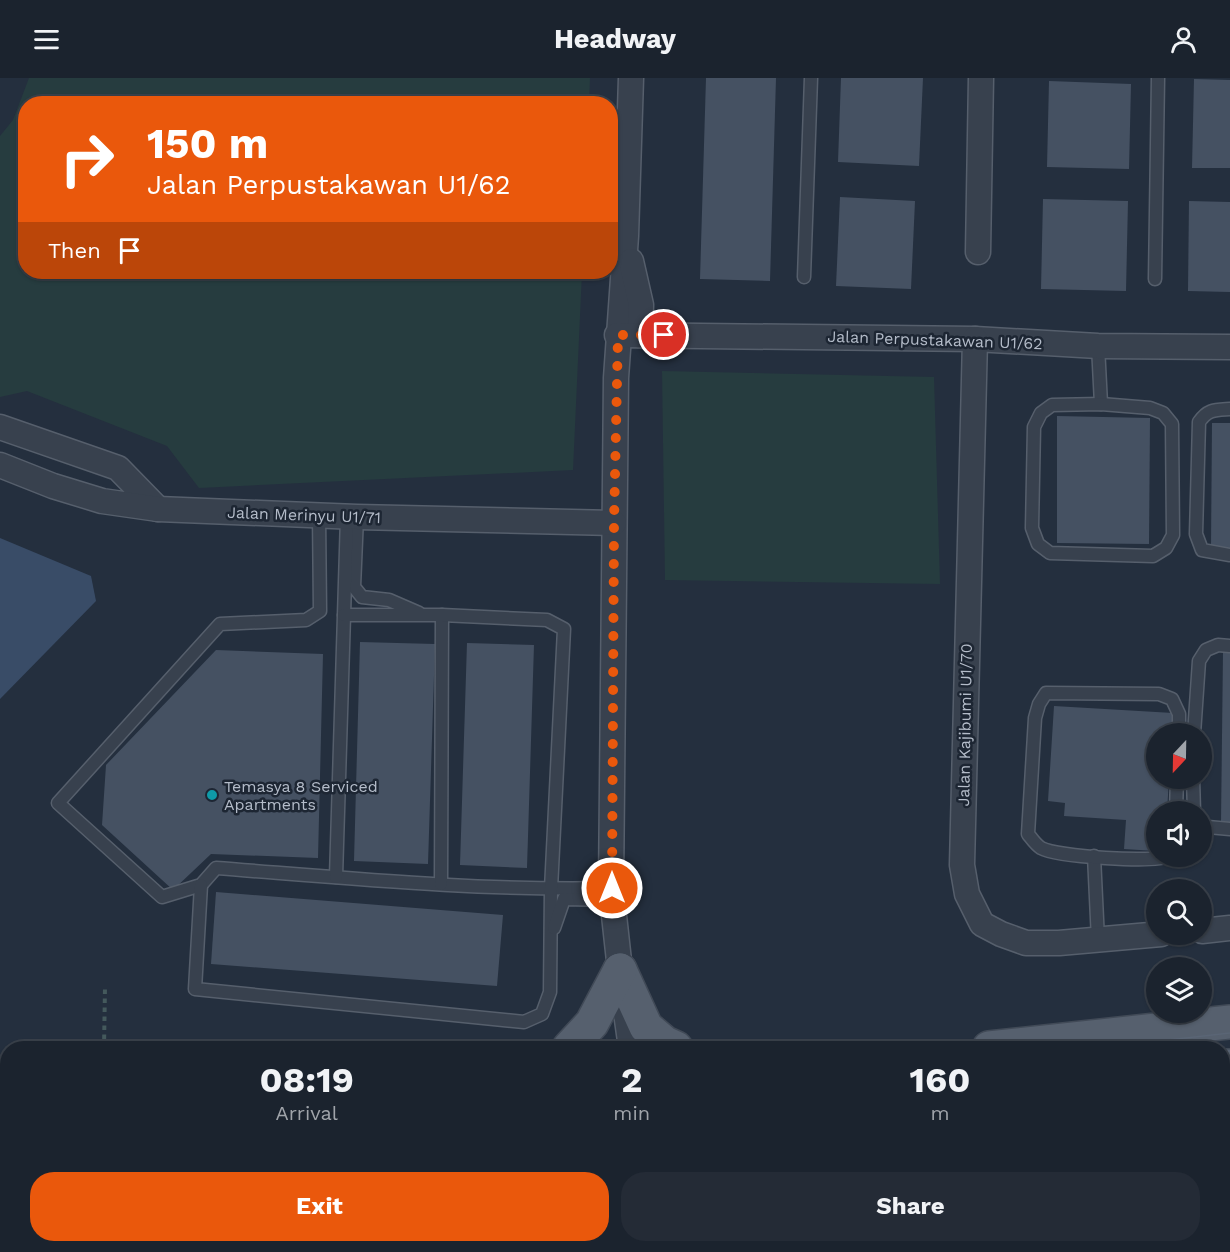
<!DOCTYPE html>
<html lang="en">
<head>
<meta charset="utf-8">
<style>
	body { margin:0; font-family:"Work Sans",sans-serif; background:#242b36; color:#f1f3f6; height:100vh; display:flex; flex-direction:column; font-size:22px; white-space:nowrap }
	* { box-sizing:border-box; margin:0 }
	p { font-size:20px; color:#a0a4aa }
	.icon { flex:none; width:33px; height:33px; fill:none; stroke:currentColor; stroke-width:2; stroke-linecap:round; stroke-linejoin:round }
	.map { position:relative; flex:1; overflow:hidden }
	.side { position:absolute; left:0px; top:963px; width:1230px; height:212px; display:flex; flex-direction:column; background:#1b232e; border-radius:24px 24px 0 0; box-shadow:0 2px 4px #0004,0 0 0 2px #39404a }
	.side>* { flex:none }
	.hud { position:absolute; left:18px; top:18px; width:600px; height:183px; border-radius:24px; box-shadow:0 2px 4px #0004,0 0 0 2px #39404a; background:#ea580c; color:#fff; overflow:hidden }
	.needle { width:39px; rotate:202deg }
	.fabs { position:absolute; left:1146px; top:645px; display:grid; gap:12px }
	.fabs a { display:grid; place-items:center; width:66px; height:66px; border-radius:50%; background:#1b232e; box-shadow:0 2px 4px #0004,0 0 0 2px #39404a; font-size:30px }
	.pin { position:absolute; display:grid; place-items:center; width:51px; height:51px; color:#fff; margin:-26px; border:3px solid #fff; border-radius:50%; box-shadow:0 2px 6px #0007 }
	.me { position:absolute; width:66px; margin:-33px; rotate:0deg; stroke-linejoin:round; filter:drop-shadow(0 0 4px #0008) }
	.turn { display:flex; align-items:center; gap:21px; height:126px; padding:0 30px; font-size:27px }
	.turn .icon { width:78px; height:78px; stroke-width:2.5 }
	.turn b { display:block; font-size:42px; line-height:51px }
	.then { display:flex; align-items:center; height:57px; padding:0 30px; background:#0003; gap:12px; font-size:22px }
	.eta { display:flex; justify-content:space-evenly; align-items:center; height:102px; text-align:center }
	.eta b { font-size:36px; font-weight:700; line-height:42px }
	.cta { display:flex; gap:12px; margin-top:auto; padding:12px 30px }
	.cta a { flex:1; height:69px; border-radius:24px; background:#ea580c; color:#fff; font-size:24px; font-weight:700; line-height:69px; text-align:center }
	.cta a+a { background:#242b36; color:#f1f3f6 }
	header { display:flex; justify-content:space-between; align-items:center; height:78px; padding:0 30px; background:#1b232e; font-size:27px; font-weight:700 }
	.map>svg:first-child { display:block }
</style>
</head>
<body>
<header><svg class="icon" aria-label="menu" viewBox="0 0 24 24"><path d="M4 6h16M4 12h16M4 18h16"/></svg>Headway<svg class="icon" aria-label="person" viewBox="0 0 24 24"><circle cx="12" cy="8" r="4"/><path d="M4 21q1-7 8-7t8 7"/></svg></header>
<div class="map">
<svg width="1230" height="1174" viewBox="0 0 1230 1174">
	<rect width="100%" height="100%" fill="#242f3e"/>
	<g fill="#263c3f">
		<polygon points="29,0 590,0 589,26 26,26 26,194 582,194 573,392 199,410 167,368 27,313 0,319 0,58 13,42"/>
		<polygon points="662,293 934,299 940,506 665,502"/>
		<rect x="411" y="1167" width="65" height="7"/>
	</g>
	<polygon fill="#394c67" points="0,460 91,498 96,523 0,621"/>
	<g fill="none" stroke-linecap="round" stroke-linejoin="round">
		<polyline stroke="#394c67" stroke-width="8" points="0,1113 8,1113"/>
	</g>
	<g fill="#455162">
		<polygon points="706,0 776,0 770,203 700,201"/>
		<polygon points="841,0 923,0 919,88 838,84"/>
		<polygon points="1194,1 1230,2 1230,90 1192,90"/>
		<polygon points="1049,3 1131,6 1129,91 1047,89"/>
		<polygon points="840,119 915,123 911,211 836,208"/>
		<polygon points="1043,121 1128,123 1126,213 1041,211"/>
		<polygon points="1189,123 1230,124 1230,214 1188,213"/>
		<polygon points="1057,338 1150,340 1149,466 1057,465"/>
		<polygon points="1212,345 1230,345 1230,470 1211,470"/>
		<polygon points="360,564 435,566 428,786 354,783"/>
		<polygon points="467,565 534,567 527,790 460,787"/>
		<polygon points="216,572 323,576 318,780 211,776 173,812 102,747 106,687"/>
		<polygon points="1223,574 1230,574 1230,744 1221,744"/>
		<polygon points="1054,628 1173,635 1172,656 1156,656 1156,700 1169,700 1167,734 1156,734 1155,773 1124,771 1126,742 1064,738 1065,725 1048,723"/>
		<polygon points="216,814 503,837 497,908 211,886"/>
		<polygon points="1222,1162 1226,1174 1165,1174 1164,1167 1222,1167"/>
		<polygon points="706,1167 779,1167 780,1174 707,1174"/>
		<polygon points="793,1167 850,1167 851,1174 794,1174"/>
		<polygon points="863,1167 923,1167 924,1174 864,1174"/>
		<polygon points="938,1167 1000,1167 1000,1174 939,1174"/>
		<polygon points="1017,1167 1076,1167 1077,1174 1018,1174"/>
		<polygon points="1090,1167 1150,1167 1151,1174 1091,1174"/>
	</g>
	<g fill="none" stroke-linecap="round" stroke-linejoin="round">
		<g stroke="#565f6c" stroke-width="15">
			<g id="service">
				<polyline points="804,199 811,0"/>
				<polyline points="1155,201 1158,0"/>
				<polyline points="1098,268 1101,326"/>
				<polygon points="1101,326 1150,330 1163,335 1172,346 1173,457 1166,470 1153,478 1050,475 1038,466 1032,450 1034,349 1041,335 1052,327"/>
				<path d="M 1230,331 C 1215,332 1208,331 1199,344 L 1196,456 L 1202,472 L 1230,477"/>
				<path d="M 319,437 L 320,533 L 306,542 L 220,546 L 58,725 L 162,819 L 201,807 L 216,790 C 347,800 479,813 611,810"/>
				<polyline points="357,439 354,509 362,519 389,522 419,535"/>
				<polyline points="1194,656 1199,583 1206,572 1218,567 1230,568"/>
				<polyline points="1193,700 1194,734"/>
				<polyline points="1176,734 1177,700"/>
				<polyline points="1202,746 1208,749 1230,751"/>
				<polyline points="1094,778 1098,862"/>
				<path d="M 1170,778 C 1154,785 1057,779 1041,770 C 1036,767 1032,761 1028,756 L 1035,640 L 1039,626 L 1046,615 L 1159,616 L 1172,621 L 1179,636 L 1179,656"/>
				<polyline points="336,799 347,439"/>
				<polyline points="441,806 442,537"/>
				<polyline points="201,807 195,911 524,944 542,936 550,914 551,811 564,551 547,542 442,537 344,537"/>
				<polyline points="554,850 564,821 612,822"/>
				<polyline points="168,1167 286,1167 394,1174"/>
				<polyline points="535,1167 539,1174"/>
			</g>
		</g>
		<g stroke="#565f6c" stroke-width="27">
			<g id="minor">
				<polyline points="631,0 626,158 616,300 611,810 620,892 631,970"/>
				<polyline points="978,174 981,0"/>
				<polyline points="631,183 641,227 640,257"/>
				<polyline points="617,257 975,261 1098,268 1230,269"/>
				<polyline points="975,261 962,787 967,816 982,846 1001,856 1026,865 1059,865 1161,856"/>
				<polyline points="0,349 118,390 158,431"/>
				<polyline points="0,387 53,408 102,423 158,431 357,439 614,445"/>
				<polyline points="1202,853 1230,850"/>
				<polyline points="656,1167 657,1174"/>
			</g>
		</g>
		<g stroke="#414a57" stroke-width="36">
			<g id="primary">
				<polyline points="620,892 646,949 665,965 676,970"/>
				<polyline points="569,970 592,945 620,892"/>
				<polyline points="989,970 1230,944"/>
				<polyline points="1222,988 1230,988"/>
				<polyline points="0,1008 8,1007"/>
				<polyline points="0,1044 8,1043"/>
			</g>
		</g>
		<g stroke="#44595c" stroke-width="4" stroke-dasharray="4.5 4.5" stroke-linecap="butt">
			<polyline points="104,970 105,909"/>
			<polyline points="0,1085 8,1085"/>
			<polyline points="88,1167 88,1168"/>
		</g>
		<use href="#service" stroke="#38414e" stroke-width="12"/>
		<use href="#minor" stroke="#38414e" stroke-width="24"/>
		<use href="#primary" stroke="#56606e" stroke-width="33"/>
		<g stroke="#5a6575" stroke-width="1.5">
			<polyline points="1097,970 1230,955"/>
			<polyline points="1222,974 1230,973"/>
			<polyline points="0,1022 8,1022"/>
			<polyline points="0,1036 8,1036"/>
		</g>
	</g>
	<g fill="none" stroke-linecap="round" stroke-linejoin="round">
		<polyline stroke="#ea580c" stroke-width="10" stroke-dasharray="0 18" points="612,810 614,445 618,257 664,257"/>
	</g>
	<circle fill="#0f9aa8" stroke="#1d2633" stroke-width="2" cx="212" cy="717" r="6"/>
	<g text-anchor="middle" dominant-baseline="central" stroke-width="5" stroke-linejoin="round" paint-order="stroke">
		<g font-size="16" fill="#b4bcc9" stroke="#1d2633">
			<text transform="translate(935 262) rotate(2)">Jalan Perpustakawan U1/62</text>
			<text transform="translate(304 437) rotate(2)">Jalan Merinyu U1/71</text>
			<text transform="translate(965 647) rotate(-89)">Jalan Kajibumi U1/70</text>
		</g>
		<g font-size="16" fill="#b4bcc9" stroke="#1d2633" text-anchor="start">
			<text x="224" y="708">Temasya 8 Serviced<tspan x="224" dy="18">Apartments</tspan></text>
		</g>
	</g>
</svg>
<div class="fabs">
<a><svg class="needle" viewBox="-14 -14 28 28"><path d="M0-13l5 13h-10z" fill="#e53935"/><path d="M0 13l5-13h-10z" fill="#a0a4aa"/></svg></a>
<a><svg class="icon" aria-label="sound" viewBox="0 0 24 24"><path d="M4 9h4l5-4v14l-5-4H4zM17 9q2 3 0 6"/></svg></a>
<a><svg class="icon" aria-label="search" viewBox="0 0 24 24"><circle cx="10" cy="10" r="6"/><path d="M15 15l6 6"/></svg></a>
<a><svg class="icon" aria-label="layers" viewBox="0 0 24 24"><path d="M12 4l9 5-9 5-9-5zM3 14l9 5 9-5"/></svg></a>
</div>
<div class="pin" style="left:664px;top:257px;background:#d93025"><svg class="icon" aria-label="arrive" viewBox="0 0 24 24"><path d="M6 21V4h12l-3 4 3 4H6"/></svg></div>
<svg class="me" style="left:612px;top:810px" viewBox="-20 -20 40 40"><circle r="17" fill="#ea580c" stroke="#fff" stroke-width="3"/><path d="M0-11L8 9 0 5-8 9z" fill="#fff"/></svg>
<div class="hud">
<div class="turn"><svg class="icon" aria-label="right" viewBox="0 0 24 24"><path d="M7 20v-9h11M14 6l5 5-5 5"/></svg><div><b>150 m</b>Jalan Perpustakawan U1/62</div></div>
<div class="then">Then<svg class="icon" aria-label="arrive" viewBox="0 0 24 24"><path d="M6 21V4h12l-3 4 3 4H6"/></svg></div>
</div>
<section class="side">
<div class="eta">
<div><b>08:19</b><p>Arrival</p></div>
<div><b>2</b><p>min</p></div>
<div><b>160</b><p>m</p></div>
</div>
<div class="cta"><a>Exit</a><a>Share</a></div>
</section>
</div>
</body>
</html>
